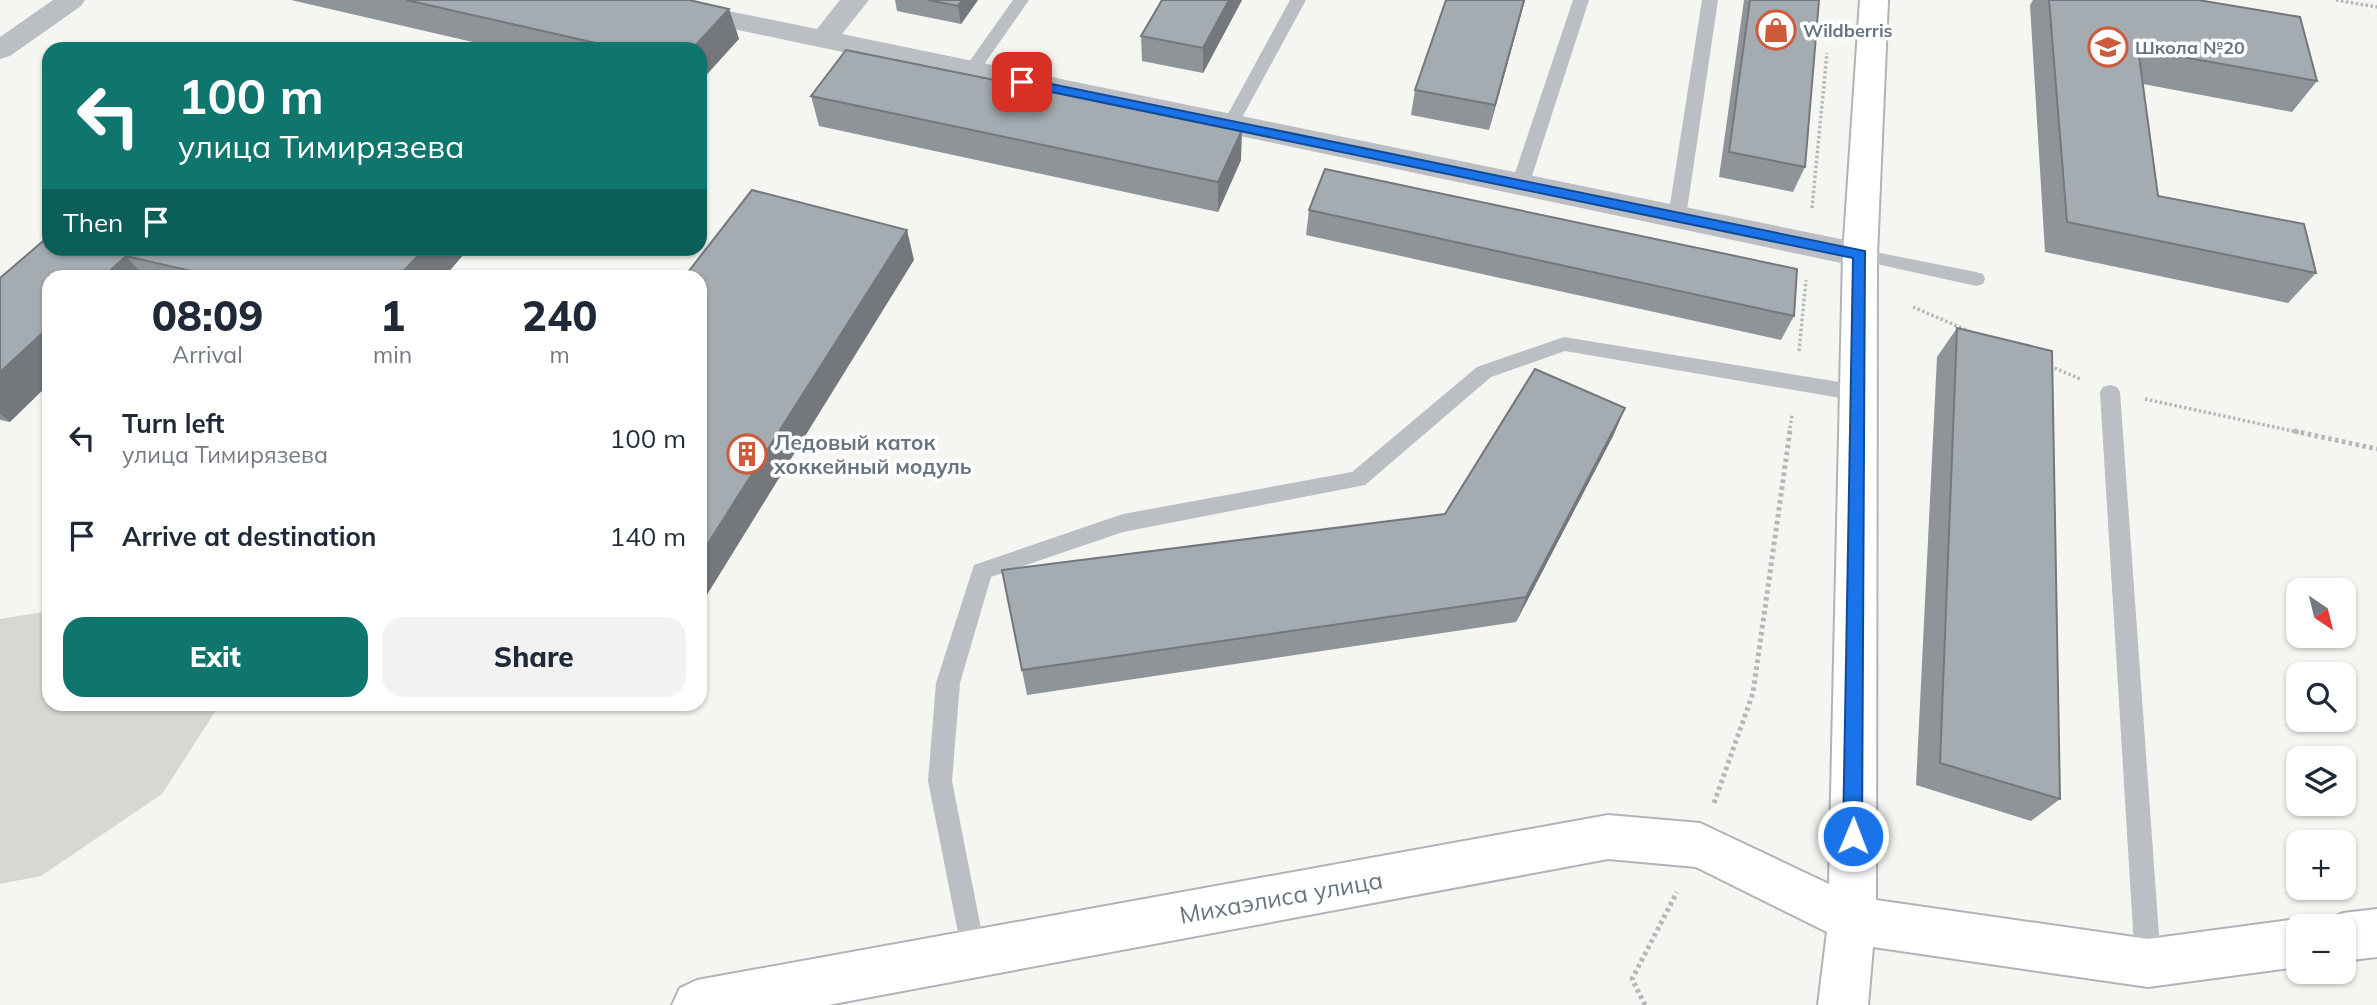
<!DOCTYPE html>
<html lang="en">
<head>
<meta charset="utf-8">
<style>
	body { margin:0; font-family:Mulish,sans-serif; background:#f2f2f3; color:#1f2937; height:100vh; display:flex; flex-direction:column; font-size:26px; white-space:nowrap }
	* { box-sizing:border-box; margin:0 }
	p { font-size:23px; color:#747a83 }
	.icon { flex:none; width:38px; height:38px; fill:none; stroke:currentColor; stroke-width:2; stroke-linecap:round; stroke-linejoin:round }
	.map { position:relative; flex:1; overflow:hidden }
	.details { position:absolute; left:42px; top:270px; width:665px; height:441px; display:flex; flex-direction:column; background:#fff; border-radius:21px; box-shadow:0 2px 5px #0004 }
	.details>* { flex:none }
	.guide { position:absolute; left:42px; top:42px; width:665px; height:214px; border-radius:21px; box-shadow:0 2px 5px #0004; background:#0f766e; color:#fff; overflow:hidden }
	.needle { width:46px; rotate:145deg }
	.controls { position:absolute; left:2286px; top:578px; display:grid; gap:14px }
	.controls a { display:grid; place-items:center; width:70px; height:70px; border-radius:14px; background:#fff; box-shadow:0 2px 5px #0004; font-size:35px }
	.pin { position:absolute; display:grid; place-items:center; width:60px; height:60px; color:#fff; margin:-30px; border-radius:14px; box-shadow:0 4px 10px #0006 }
	.me { position:absolute; width:77px; margin:-38px; rotate:1deg; stroke-linejoin:round; filter:drop-shadow(0 0 5px #0008) }
	.turn { display:flex; align-items:center; gap:24px; height:147px; padding:0 21px; font-size:32px }
	.turn .icon { width:91px; height:91px; stroke-width:2.5 }
	.turn b { display:block; font-size:49px; line-height:60px }
	.then { display:flex; align-items:center; height:66px; padding:0 21px; background:#0003; gap:14px; font-size:26px }
	.eta { display:flex; justify-content:space-evenly; align-items:center; height:119px; text-align:center }
	.eta b { font-size:42px; font-weight:800; line-height:49px }
	.action { display:flex; gap:14px; margin-top:auto; padding:14px 21px }
	.action a { flex:1; height:80px; border-radius:21px; background:#0f766e; color:#fff; font-size:28px; font-weight:800; line-height:80px; text-align:center }
	.action a+a { background:#f2f2f3; color:#1f2937 }
	ul { padding:0; list-style:none }
	li { display:flex; align-items:center; gap:21px; height:98px; padding:0 21px }
	li div { flex:1 }
	li b { display:block; font-size:26px }
	li em { font-style:normal }
	.map>svg:first-child { display:block }
</style>
</head>
<body>
<div class="map">
<svg width="2377" height="1005" viewBox="0 0 2377 1005">
	<rect width="100%" height="100%" fill="#f5f5f2"/>
	<polygon fill="#d5d9d2" points="49,611 49,704 220,704 162,794 41,876 0,884 0,619"/>
	<g fill="none" stroke-linecap="round" stroke-linejoin="round">
		<g stroke="#b0b4b8" stroke-width="4">
			<g id="secondary">
				<polygon points="1860,0 1888,0 1877,255 1876,900 2148,939 2298,919 2314,926 2298,926 2298,967 2148,987 1873,947 1868,1005 1818,1005 1827,932 1696,867 1608,859 828,1005 672,1005 680,988 697,980 1608,815 1700,823 1829,884 1843,255"/>
				<polygon points="2377,909 2377,957 2343,961 2343,926 2324,926 2326,920 2343,913"/>
			</g>
		</g>
		<g stroke="#b5b8ba" stroke-width="3.5" stroke-dasharray="2.5 2.5" stroke-linecap="butt">
			<polyline points="2336,0 2377,7"/>
			<polyline points="1812,208 1827,53"/>
			<polyline points="1913,307 1971,332"/>
			<polyline points="1799,351 1806,280"/>
			<polyline points="2050,366 2080,379"/>
			<polyline points="2145,399 2302,433"/>
			<polyline points="1789,433 1792,415"/>
		</g>
		<g stroke="#b5b8ba" stroke-width="5" stroke-dasharray="3.5 3.5" stroke-linecap="butt">
			<polyline points="2294,431 2377,449"/>
			<polyline points="1714,803 1753,693 1790,431"/>
			<polyline points="1645,1005 1632,979 1677,892"/>
		</g>
		<g fill="#bbbec2" fill-rule="evenodd">
			<polygon points="1013,0 1029,0 976,76 964,76 962,72"/>
			<polygon points="1290,0 1306,0 1238,125 1230,130 1224,129 1222,125"/>
			<polygon points="1573,0 1589,0 1529,185 1520,191 1514,189 1511,185"/>
			<polygon points="1702,0 1718,0 1686,217 1677,223 1668,217"/>
			<polygon points="1860,249 1976,272 1983,274 1985,279 1983,284 1976,286 1854,259 1851,255 1854,251"/>
			<polygon points="1564,337 1858,385 1865,388 1868,393 1865,398 1858,401 1565,351 1491,377 1365,485 1123,532 991,577 960,683 952,781 986,954 982,963 973,967 964,963 928,781 936,683 974,565 1123,514 1352,472 1477,367"/>
			<polygon points="2110,385 2117,387 2120,392 2161,963 2157,972 2148,976 2139,972 2135,963 2100,392 2103,387"/>
		</g>
		<g fill="#bbbec2" fill-rule="evenodd">
			<polygon points="53,0 85,0 81,6 10,56 0,59 0,37"/>
			<polygon points="620,0 675,0 817,29 840,0 869,0 842,34 1860,243 1872,247 1877,255 1872,263 1860,267 634,8 624,6"/>
		</g>
		<use href="#secondary" fill="#fff" fill-rule="evenodd"/>
	</g>
	<g fill="#8e9498">
		<polygon points="291,0 689,0 729,9 739,39 700,49 503,49"/>
		<polygon points="895,0 978,0 961,24 897,11"/>
		<polygon points="1162,0 1242,0 1203,73 1142,61 1141,36"/>
		<polygon points="1446,0 1525,0 1489,130 1411,115 1415,90"/>
		<polygon points="1744,0 1819,0 1805,167 1793,192 1719,177"/>
		<polygon points="2033,0 2198,0 2317,81 2292,112 2143,84 2158,196 2316,273 2288,303 2045,252 2030,5"/>
		<polygon points="811,96 1241,160 1218,212 819,126"/>
		<polygon points="1309,210 1794,316 1781,340 1306,235"/>
		<polygon points="49,248 469,248 445,276 49,276 10,422 0,420 0,278"/>
		<polygon points="1957,328 2060,799 2031,821 1916,785 1937,357"/>
		<polygon points="1625,408 1613,436 1516,622 1027,695 1022,670 1445,514"/>
	</g>
	<g fill="#74787c">
		<polygon points="962,0 978,0 961,24 958,6"/>
		<polygon points="1229,0 1242,0 1203,73 1203,48"/>
		<polygon points="1524,0 1525,0 1489,130 1495,105"/>
		<polygon points="729,9 739,39 700,82 700,49 692,49"/>
		<polygon points="1242,130 1241,160 1218,212 1218,182"/>
		<polygon points="907,230 914,260 700,606 700,556"/>
		<polygon points="425,248 469,248 445,276 399,276"/>
		<polygon points="126,256 144,276 104,276"/>
		<polygon points="49,327 49,384 10,422 0,414 0,372"/>
		<polygon points="1625,408 1613,436 1516,622 1526,597"/>
	</g>
	<g fill="#a5acb1" stroke="#74787c" stroke-width="2">
		<polygon points="406,0 689,0 729,9 692,49 622,49"/>
		<polygon points="928,0 962,0 958,6"/>
		<polygon points="1162,0 1229,0 1203,48 1141,36"/>
		<polygon points="1446,0 1524,0 1495,105 1415,90"/>
		<polygon points="1750,0 1819,0 1805,167 1729,152"/>
		<polygon points="2049,0 2198,0 2300,17 2317,81 2138,49 2158,196 2304,224 2316,273 2067,222"/>
		<polygon points="846,50 1242,130 1218,182 811,96"/>
		<polygon points="1325,169 1797,269 1794,316 1309,210"/>
		<polygon points="752,190 907,230 700,556 700,276 685,276"/>
		<polygon points="49,236 49,248 425,248 399,276 213,276 126,256 104,276 49,276 49,327 0,372 0,278"/>
		<polygon points="1957,328 2052,351 2060,799 1940,763"/>
		<polygon points="1535,369 1625,408 1526,597 1022,670 1002,570 1445,514"/>
	</g>
	<polygon fill="#1a73e8" stroke="#114b97" stroke-width="2" points="1022,78 1865,251 1862,836 1859,843 1853,846 1846,843 1843,836 1853,258 1018,85 1016,82"/>
	<defs>
		<g id="shop-ring" transform="scale(2.0125)"><circle r="9.5" fill="#fff" stroke="#cd5a3a" stroke-width="1.5"/><path d="M-5-2.5h2.3a2.7 3.5 0 0 1 5.4 0H5L5.5 6h-11ZM-1.5-2.5h3a1.5 2.3 0 0 0-3 0Z" fill="#cd5a3a"/></g>
		<g id="school-ring" transform="scale(2.0125)"><circle r="9.5" fill="#fff" stroke="#cd5a3a" stroke-width="1.5"/><path d="M0-5L7-2L0 1L-7-2ZM-4 1L0 2.5L4 1V4Q0 6-4 4Z" fill="#cd5a3a"/></g>
		<g id="building-ring" transform="scale(2.0125)"><circle r="9.5" fill="#fff" stroke="#cd5a3a" stroke-width="1.5"/><path d="M-4-6H4V6H1V3H-1V6H-4ZM-2.5-4.3h1.7v1.8h-1.7ZM.8-4.3h1.7v1.8H.8ZM-2.5-1h1.7V.8h-1.7ZM.8-1h1.7V.8H.8Z" fill="#cd5a3a"/></g>
	</defs>
	<g fill-rule="evenodd">
		<use href="#shop-ring" x="1776" y="30"/>
		<use href="#school-ring" x="2108" y="47"/>
		<use href="#building-ring" x="747" y="454"/>
	</g>
	<g text-anchor="middle" dominant-baseline="central" stroke-width="7" stroke-linejoin="round" paint-order="stroke">
		<g font-size="18" font-weight="bold" fill="#687580" stroke="#fff" text-anchor="start">
			<text x="1803" y="30">Wildberris</text>
			<text x="2135" y="47">Школа №20</text>
		</g>
		<g font-size="21" font-weight="bold" fill="#687580" stroke="#fff" text-anchor="start">
			<text x="774" y="442">Ледовый каток<tspan x="774" dy="24">хоккейный модуль</tspan></text>
		</g>
		<g font-size="24" fill="#687580" stroke="#fff">
			<text transform="translate(1281 897) rotate(-10)">Михаэлиса улица</text>
		</g>
	</g>
</svg>
<div class="controls">
<a><svg class="needle" viewBox="-14 -14 28 28"><path d="M0-13l5 13h-10z" fill="#e53935"/><path d="M0 13l5-13h-10z" fill="#747a83"/></svg></a>
<a><svg class="icon" aria-label="search" viewBox="0 0 24 24"><circle cx="10" cy="10" r="6"/><path d="M15 15l6 6"/></svg></a>
<a><svg class="icon" aria-label="layers" viewBox="0 0 24 24"><path d="M12 4l9 5-9 5-9-5zM3 14l9 5 9-5"/></svg></a>
<a>+</a>
<a>−</a>
</div>
<div class="pin" style="left:1022px;top:82px;background:#d93025"><svg class="icon" aria-label="arrive" viewBox="0 0 24 24"><path d="M6 21V4h12l-3 4 3 4H6"/></svg></div>
<svg class="me" style="left:1853px;top:836px" viewBox="-20 -20 40 40"><circle r="17" fill="#1a73e8" stroke="#fff" stroke-width="3"/><path d="M0-11L8 9 0 5-8 9z" fill="#fff"/></svg>
<div class="guide">
<div class="turn"><svg class="icon" aria-label="left" viewBox="0 0 24 24"><path d="M17 20v-9H6M10 6l-5 5 5 5"/></svg><div><b>100 m</b>улица Тимирязева</div></div>
<div class="then">Then<svg class="icon" aria-label="arrive" viewBox="0 0 24 24"><path d="M6 21V4h12l-3 4 3 4H6"/></svg></div>
</div>
<section class="details">
<div class="eta">
<div><b>08:09</b><p>Arrival</p></div>
<div><b>1</b><p>min</p></div>
<div><b>240</b><p>m</p></div>
</div>
<ul>
<li><svg class="icon" aria-label="left" viewBox="0 0 24 24"><path d="M17 20v-9H6M10 6l-5 5 5 5"/></svg><div><b>Turn left</b><p>улица Тимирязева</p></div><em>100 m</em></li>
<li><svg class="icon" aria-label="arrive" viewBox="0 0 24 24"><path d="M6 21V4h12l-3 4 3 4H6"/></svg><div><b>Arrive at destination</b></div><em>140 m</em></li>
</ul>
<div class="action"><a>Exit</a><a>Share</a></div>
</section>
</div>
</body>
</html>
